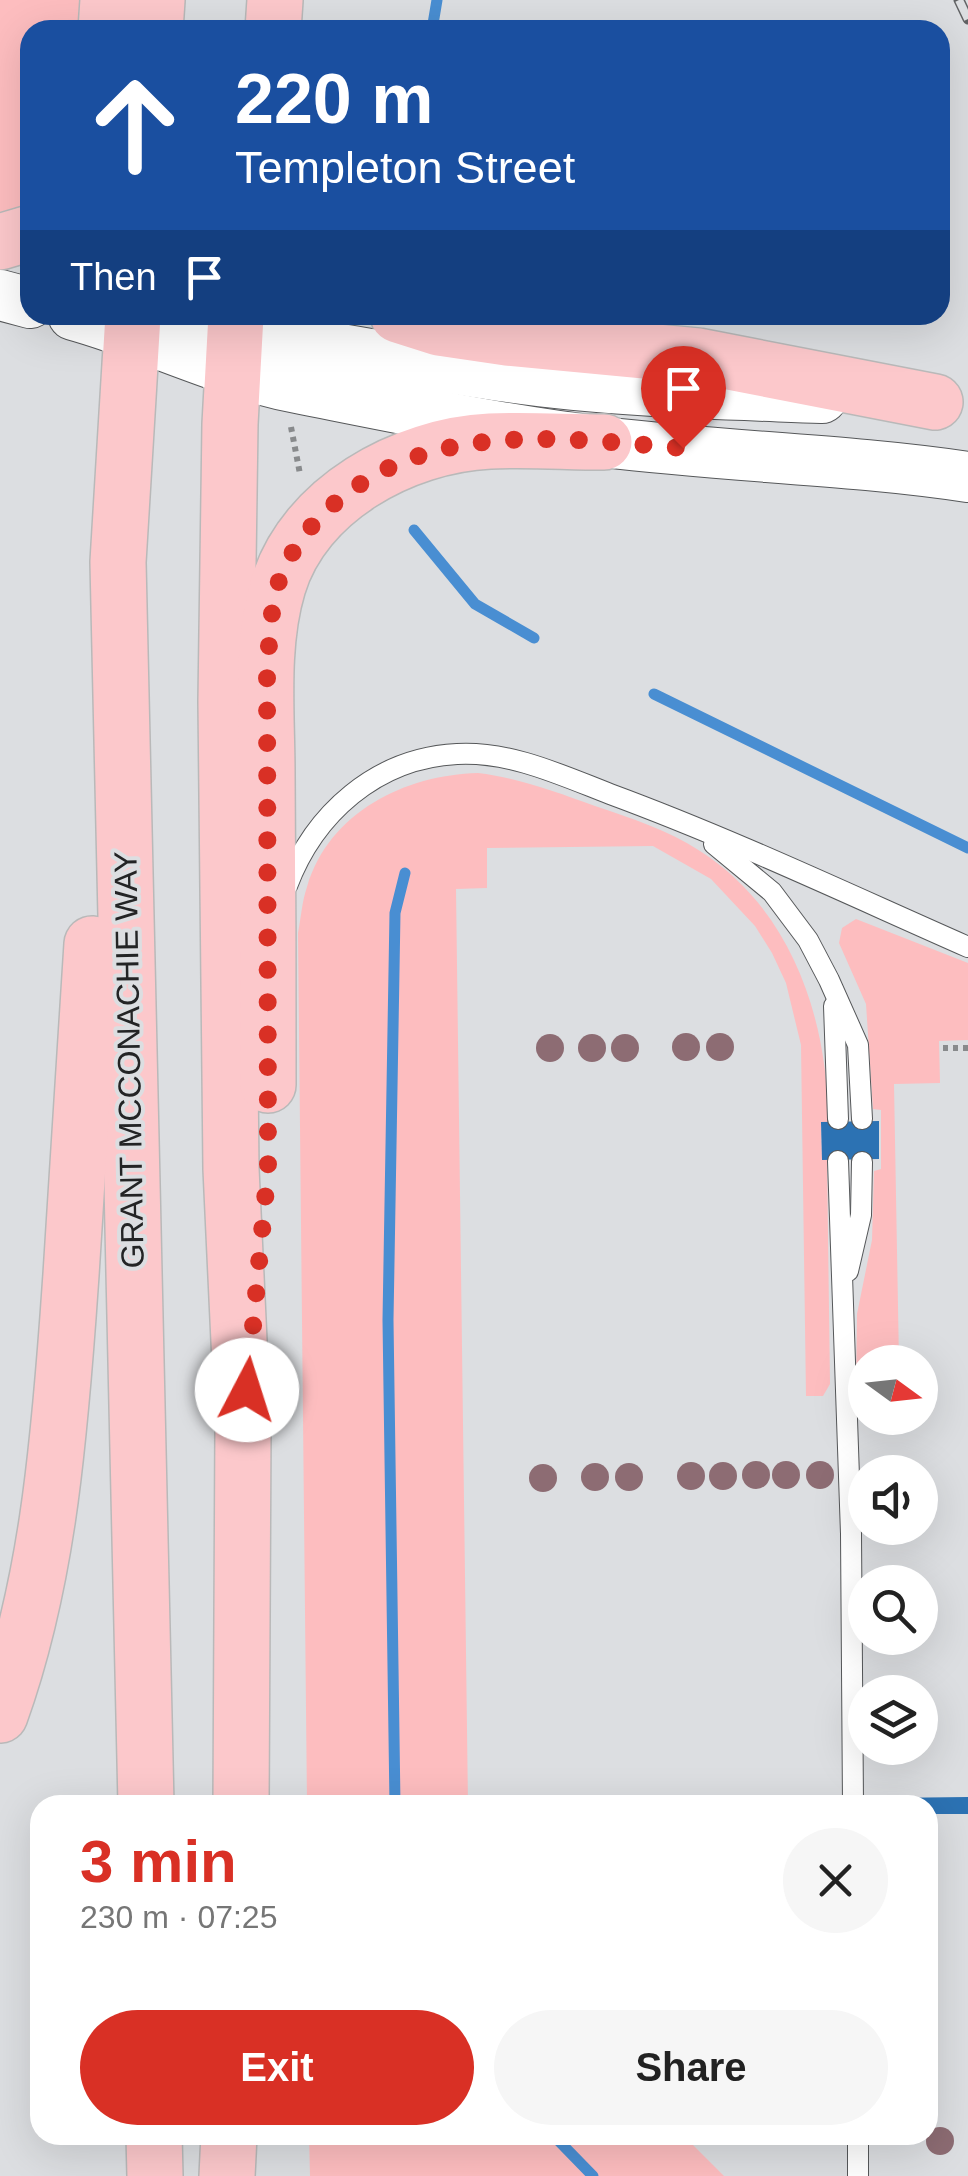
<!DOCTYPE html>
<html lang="en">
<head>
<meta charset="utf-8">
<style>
	body { margin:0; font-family:Helvetica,sans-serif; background:#f6f6f6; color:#222; height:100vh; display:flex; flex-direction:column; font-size:38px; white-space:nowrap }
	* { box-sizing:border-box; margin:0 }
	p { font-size:32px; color:#767676 }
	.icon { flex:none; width:55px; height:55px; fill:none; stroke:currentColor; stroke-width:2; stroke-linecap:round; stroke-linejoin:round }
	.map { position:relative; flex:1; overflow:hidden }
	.panel { position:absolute; left:30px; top:1795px; width:908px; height:350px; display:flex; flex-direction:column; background:#fff; border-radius:30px; box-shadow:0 10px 40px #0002 }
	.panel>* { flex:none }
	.hud { position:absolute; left:20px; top:20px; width:930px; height:305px; border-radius:30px; box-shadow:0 10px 40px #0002; background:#1a4fa0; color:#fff; overflow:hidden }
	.needle { width:65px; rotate:105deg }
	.controls { position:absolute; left:848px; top:1345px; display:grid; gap:20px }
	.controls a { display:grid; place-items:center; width:90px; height:90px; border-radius:50%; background:#fff; box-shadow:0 10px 40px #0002; font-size:50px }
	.pin { position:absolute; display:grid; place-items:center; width:85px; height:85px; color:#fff; margin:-102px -42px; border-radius:50% 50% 50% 0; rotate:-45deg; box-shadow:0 0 10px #0007 }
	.pin .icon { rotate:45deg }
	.me { position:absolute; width:110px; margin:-55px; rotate:5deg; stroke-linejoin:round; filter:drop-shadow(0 0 8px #0008) }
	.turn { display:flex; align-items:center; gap:35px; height:210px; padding:0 50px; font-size:45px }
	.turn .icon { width:130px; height:130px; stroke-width:2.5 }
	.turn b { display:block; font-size:70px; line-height:85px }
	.then { display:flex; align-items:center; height:95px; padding:0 50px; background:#0003; gap:20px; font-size:38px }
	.round { display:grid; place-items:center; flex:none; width:105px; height:105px; border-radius:52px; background:#f6f6f6 }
	.overview { display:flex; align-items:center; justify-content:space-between; height:170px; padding:0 50px }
	h1 { font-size:60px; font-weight:600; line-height:75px; color:#d93025 }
	.primary-button { display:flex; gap:20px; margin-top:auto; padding:20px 50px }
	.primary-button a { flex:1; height:115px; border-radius:60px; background:#d93025; color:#fff; font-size:40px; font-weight:600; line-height:115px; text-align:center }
	.primary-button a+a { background:#f6f6f6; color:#222 }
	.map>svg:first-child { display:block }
</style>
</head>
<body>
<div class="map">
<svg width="968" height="2176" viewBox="0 0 968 2176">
	<rect width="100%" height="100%" fill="#dcdee1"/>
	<g fill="#fdbdbf">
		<polygon points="0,0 86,0 83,30 30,30 30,208 0,218"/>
		<path d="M 478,773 C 519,778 556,792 595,806 C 631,818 668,830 700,851 C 791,909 828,1018 828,1122 L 821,1123 L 822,1159 L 827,1160 L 830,1384 L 823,1396 L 806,1396 L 801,1045 L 786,983 L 772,953 L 755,926 L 711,879 L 653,846 L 487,848 L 487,888 L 456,889 L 468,1805 L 307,1805 L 298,933 C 301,918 302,901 307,887 C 329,812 405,775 478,773 Z"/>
		<polygon points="856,919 968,963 968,1040 939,1041 940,1083 894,1084 899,1362 865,1362 865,1395 856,1390 857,1314 872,1240 874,1171 881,1169 881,1110 873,1109 866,1004 839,943 842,928"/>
		<polygon points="309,2135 683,2135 724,2176 310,2176"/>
	</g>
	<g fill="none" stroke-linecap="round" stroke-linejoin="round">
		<g stroke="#498ed2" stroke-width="11">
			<polyline points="432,30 437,0"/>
			<polyline points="414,530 475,604 534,638"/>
			<polyline points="654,694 968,848"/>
			<polyline points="395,1805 388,1320 395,913 405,873"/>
			<polyline points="553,2135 593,2176"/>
		</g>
	</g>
	<g fill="#2c72b3">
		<polygon points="879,1121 879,1159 822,1160 821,1122"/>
		<polygon points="968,1797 968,1814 928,1814 928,1805 885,1805 885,1798"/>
	</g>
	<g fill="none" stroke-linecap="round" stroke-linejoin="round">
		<g stroke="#56585a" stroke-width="22">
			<g id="service">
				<polyline points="714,844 772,892 808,940 829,980 858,1045 862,1119"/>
				<path d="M 287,886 C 314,814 376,758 457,754 C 510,751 561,775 610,794 C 732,839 850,895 968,947"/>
				<polyline points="834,1006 838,1119"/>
				<polyline points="838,1161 851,1534 853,1805"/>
				<polyline points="848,1271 861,1215 862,1162"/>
				<polyline points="858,2135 858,2176"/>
			</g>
		</g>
		<g stroke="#56585a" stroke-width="52">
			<g id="tertiary">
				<polyline points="0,295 30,303"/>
				<path d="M 73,315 C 149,336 220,373 297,388 C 398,408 502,430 604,442 C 725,457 847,459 968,477"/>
				<path d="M 196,333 C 301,336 404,363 508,377 C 611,392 718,394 822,398"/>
			</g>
		</g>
		<g stroke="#b9b9b9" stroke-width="58">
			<g id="primary">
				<polyline points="106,30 108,0"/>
				<polyline points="155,30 157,0"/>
				<polyline points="273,30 275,0"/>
				<polyline points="0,242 30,233"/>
				<polyline points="133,315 118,562 146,1805"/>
				<polyline points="236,315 230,424 226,702 231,1169 243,1427 241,1805"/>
				<polyline points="398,315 439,328 507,338 698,356 935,402"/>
				<path d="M 268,1085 C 268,981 268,878 267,774 C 267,714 260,645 278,586 C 304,499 404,445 490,441 C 528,439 566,442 604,442"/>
				<path d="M 0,1715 C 46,1587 58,1452 68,1317 C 77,1193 84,1069 92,944"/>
				<polyline points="154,2135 155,2176"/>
				<polyline points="227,2176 229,2135"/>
			</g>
		</g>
		<g stroke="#888a8c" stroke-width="6" stroke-dasharray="5 5" stroke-linecap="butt">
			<polyline points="291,427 300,474"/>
			<polyline points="943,1048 968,1048"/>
		</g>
		<use href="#service" stroke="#fff" stroke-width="20"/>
		<use href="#tertiary" stroke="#fff" stroke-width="50"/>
		<use href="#primary" stroke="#fcc8cb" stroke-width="55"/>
		<g stroke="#616264" stroke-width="11">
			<polyline id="rail" points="959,0 968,19"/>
		</g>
		<use href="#rail" stroke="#dcdee1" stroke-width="8" stroke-dasharray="22" stroke-linecap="butt"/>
	</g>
	<g fill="#8d6c73">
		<circle cx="686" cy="1047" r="14"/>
		<circle cx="720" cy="1047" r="14"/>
		<circle cx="550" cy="1048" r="14"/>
		<circle cx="592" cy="1048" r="14"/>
		<circle cx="625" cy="1048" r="14"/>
		<circle cx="756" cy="1475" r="14"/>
		<circle cx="786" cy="1475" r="14"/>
		<circle cx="820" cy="1475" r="14"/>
		<circle cx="691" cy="1476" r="14"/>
		<circle cx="723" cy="1476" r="14"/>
		<circle cx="595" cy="1477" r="14"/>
		<circle cx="629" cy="1477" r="14"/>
		<circle cx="543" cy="1478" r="14"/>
		<circle cx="940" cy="2141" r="14"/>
	</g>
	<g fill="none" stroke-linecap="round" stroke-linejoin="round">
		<path stroke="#d93025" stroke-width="18" stroke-dasharray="0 32.4" d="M 247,1390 L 268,1168 L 267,667 C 270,641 270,610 278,584 C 291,547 315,518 345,495 C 441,420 571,439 683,448"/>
	</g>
	<g text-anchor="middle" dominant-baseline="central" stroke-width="8" stroke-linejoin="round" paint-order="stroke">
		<g font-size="32" fill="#232425" stroke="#dcdee1">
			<text transform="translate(129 1060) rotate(-91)">GRANT MCCONACHIE WAY</text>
		</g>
	</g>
</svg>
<div class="controls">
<a><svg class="needle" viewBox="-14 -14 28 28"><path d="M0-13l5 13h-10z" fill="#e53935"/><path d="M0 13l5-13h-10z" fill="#767676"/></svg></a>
<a><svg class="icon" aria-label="sound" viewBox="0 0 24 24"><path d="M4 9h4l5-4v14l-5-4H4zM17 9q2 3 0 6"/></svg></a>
<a><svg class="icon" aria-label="search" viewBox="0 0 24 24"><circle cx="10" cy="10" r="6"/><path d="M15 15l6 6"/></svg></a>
<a><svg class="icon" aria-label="layers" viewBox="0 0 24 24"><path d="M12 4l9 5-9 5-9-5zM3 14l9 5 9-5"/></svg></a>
</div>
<div class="pin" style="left:683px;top:448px;background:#d93025"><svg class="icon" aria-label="arrive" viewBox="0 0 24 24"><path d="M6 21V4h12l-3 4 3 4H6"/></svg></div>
<svg class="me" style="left:247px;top:1390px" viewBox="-20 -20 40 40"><circle r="19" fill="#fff"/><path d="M0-13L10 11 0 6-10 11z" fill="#d93025"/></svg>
<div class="hud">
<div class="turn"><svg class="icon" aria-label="ahead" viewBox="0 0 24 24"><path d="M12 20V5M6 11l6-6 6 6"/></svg><div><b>220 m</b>Templeton Street</div></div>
<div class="then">Then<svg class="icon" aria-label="arrive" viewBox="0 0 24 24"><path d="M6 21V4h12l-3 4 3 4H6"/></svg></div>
</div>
<section class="panel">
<div class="overview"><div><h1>3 min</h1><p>230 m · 07:25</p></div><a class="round"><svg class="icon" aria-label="close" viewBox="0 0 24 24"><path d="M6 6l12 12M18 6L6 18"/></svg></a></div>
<div class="primary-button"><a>Exit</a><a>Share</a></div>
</section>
</div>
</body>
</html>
